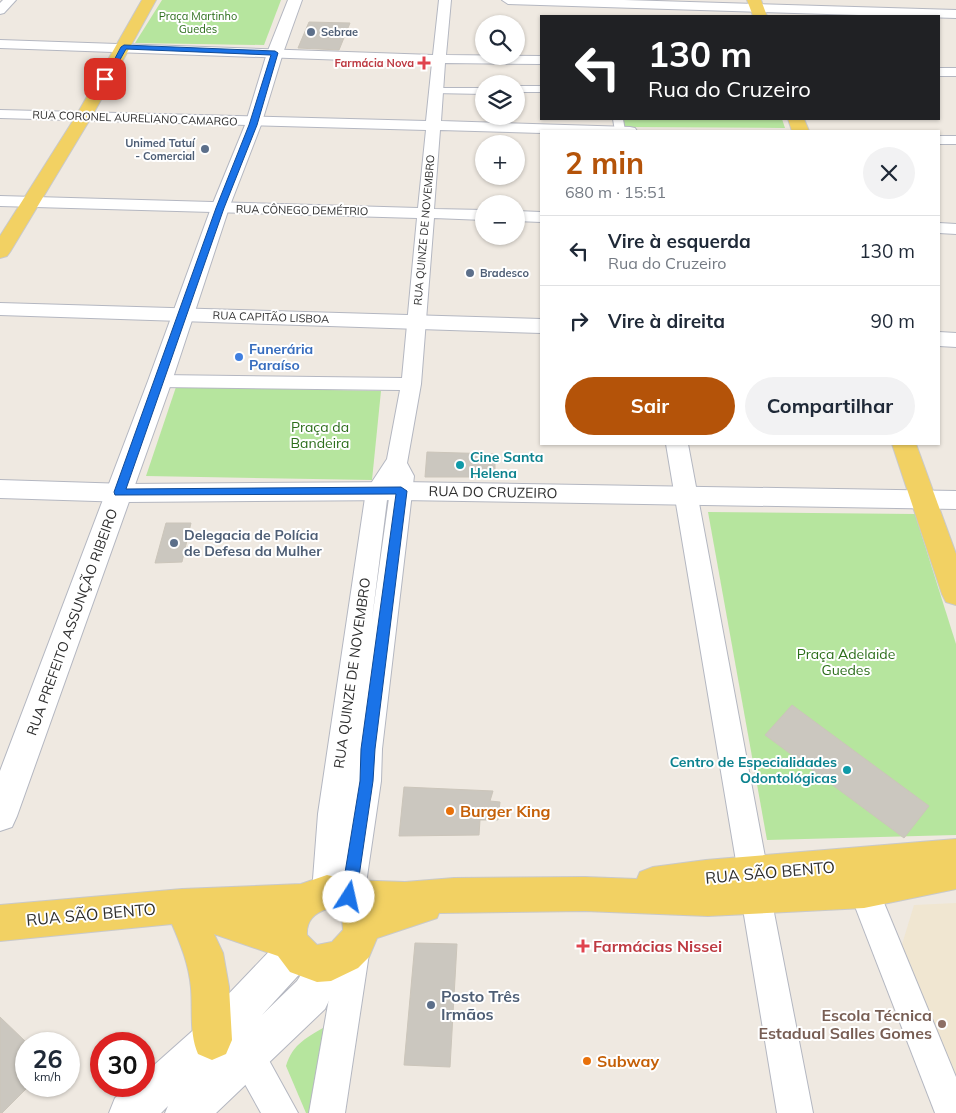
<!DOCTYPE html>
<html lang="pt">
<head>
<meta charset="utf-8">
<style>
	body { margin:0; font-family:Mulish,sans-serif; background:#f2f2f3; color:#1f2937; height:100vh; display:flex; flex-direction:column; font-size:19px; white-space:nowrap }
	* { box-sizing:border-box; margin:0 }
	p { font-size:16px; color:#747a83 }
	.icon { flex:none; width:28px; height:28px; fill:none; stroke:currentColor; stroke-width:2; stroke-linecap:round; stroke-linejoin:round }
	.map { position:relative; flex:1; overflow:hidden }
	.side { position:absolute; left:540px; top:130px; width:400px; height:315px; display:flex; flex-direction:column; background:#fff; border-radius:0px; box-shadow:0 1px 4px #0004 }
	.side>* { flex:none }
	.banner { position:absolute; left:540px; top:15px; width:400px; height:105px; border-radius:0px; box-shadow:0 1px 4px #0004; background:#202124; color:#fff; overflow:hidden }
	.tools { position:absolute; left:475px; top:15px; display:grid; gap:10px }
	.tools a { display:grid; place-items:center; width:50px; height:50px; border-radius:50%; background:#fff; box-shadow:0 1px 4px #0004; font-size:25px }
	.speed { position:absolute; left:15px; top:1032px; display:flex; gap:10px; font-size:25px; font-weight:700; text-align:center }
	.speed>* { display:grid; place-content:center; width:65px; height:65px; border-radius:50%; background:#fff; box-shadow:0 1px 4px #0004; line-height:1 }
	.speed small { font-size:12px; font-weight:400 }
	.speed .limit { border:8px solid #d22; background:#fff; color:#111 }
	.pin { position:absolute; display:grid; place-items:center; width:42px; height:42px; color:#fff; margin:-21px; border-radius:10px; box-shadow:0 2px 8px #0006 }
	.me { position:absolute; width:55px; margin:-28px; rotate:10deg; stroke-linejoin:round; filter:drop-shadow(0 0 4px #0008) }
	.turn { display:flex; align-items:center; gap:18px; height:105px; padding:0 25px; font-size:22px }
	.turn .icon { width:65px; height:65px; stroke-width:2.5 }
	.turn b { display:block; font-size:35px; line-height:42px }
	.round { display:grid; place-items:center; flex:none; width:52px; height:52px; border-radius:26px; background:#f2f2f3 }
	.overview { display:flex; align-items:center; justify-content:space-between; height:85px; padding:0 25px }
	h1 { font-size:30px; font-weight:700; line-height:38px; color:#b45309 }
	.button { display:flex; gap:10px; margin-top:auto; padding:10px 25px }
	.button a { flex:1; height:58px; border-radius:30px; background:#b45309; color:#fff; font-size:20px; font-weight:700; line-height:58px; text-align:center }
	.button a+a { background:#f2f2f3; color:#1f2937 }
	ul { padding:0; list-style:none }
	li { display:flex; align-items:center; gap:15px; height:70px; padding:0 25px; border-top:1px solid #e0e1e3 }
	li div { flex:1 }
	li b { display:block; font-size:19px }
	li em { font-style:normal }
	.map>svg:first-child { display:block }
</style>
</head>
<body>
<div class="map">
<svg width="956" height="1113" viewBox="0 0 956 1113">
	<rect width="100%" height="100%" fill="#efe9e1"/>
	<polygon fill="#f0e6d1" points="956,903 956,1097 900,951 914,905"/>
	<g fill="#b6e59e">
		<polygon points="162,0 281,0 264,45 135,43"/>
		<polygon points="621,119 782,119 785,128 622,127"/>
		<polygon points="176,387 381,391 372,480 146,476"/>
		<polygon points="708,512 915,514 956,644 956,835 767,840"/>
		<path d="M 328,1025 L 318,1113 L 306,1113 L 286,1066 C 293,1043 308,1037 328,1025 Z"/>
	</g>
	<g fill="#cbc7bf" stroke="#cbc5ba">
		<polygon points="309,22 350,23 339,50 298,48"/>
		<polygon points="427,452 495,454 495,477 425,477"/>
		<polygon points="166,523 191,523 182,562 155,563"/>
		<polygon points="792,705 929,806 904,838 765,735"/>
		<polygon points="404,787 493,791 490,801 500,802 498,820 480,820 479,835 399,836"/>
		<polygon points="415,943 457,944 450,1067 404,1065"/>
		<polygon points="0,1017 26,1042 26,1089 2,1113 0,1113"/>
	</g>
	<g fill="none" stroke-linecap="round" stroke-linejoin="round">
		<g stroke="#b4b7c1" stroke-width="2">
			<g id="pedestrian">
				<rect x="516" y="86" width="25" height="6"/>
				<polygon points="437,88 484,88 484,94 433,93 432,91"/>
				<polygon points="613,119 623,119 625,131 615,131"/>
			</g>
		</g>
		<g stroke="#b4b7c1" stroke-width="2">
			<g id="minor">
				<polygon points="3,0 16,0 4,13 0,14 0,3"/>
				<path d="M 439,0 L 451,0 L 446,55 L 541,56 L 541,64 L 445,63 L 441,121 L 630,127 L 635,128 L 637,131 L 541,131 L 541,133 L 440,130 L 434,209 L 484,210 L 484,220 L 434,218 L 421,384 L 407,463 L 414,476 L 382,749 L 381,781 L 364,897 L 360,907 L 349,912 L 338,907 L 336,903 L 327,907 L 316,902 L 312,892 L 318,814 L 366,491 L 387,459 L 400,390 L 160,387 L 153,385 L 150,381 L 153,377 L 160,375 L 402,378 L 417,218 L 0,206 L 0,196 L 418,208 L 426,130 L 0,118 L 0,110 L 426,121 L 432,63 L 0,48 L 0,40 L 433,55 ZM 390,489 L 390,491 L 372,619 L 388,492 Z"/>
				<polygon points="502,0 624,0 956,10 956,18 508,4"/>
				<rect x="939" y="68" width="17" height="8"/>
				<rect x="939" y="136" width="17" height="8"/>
				<polygon points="516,211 541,212 541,222 516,221"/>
				<polygon points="939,223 956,224 956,234 939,233"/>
				<polygon points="666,444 688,444 768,873 764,883 761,884 767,887 771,897 813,1113 777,1113 741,897 745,887 748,885 742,883 738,873"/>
				<polygon points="864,876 875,881 956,1077 956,1113 935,1113 849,891 853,881"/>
				<polygon points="354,931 365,936 370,947 345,1113 309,1113 338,947 343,936"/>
				<polygon points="236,1034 260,1044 298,1113 261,1113 236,1068 224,1063 219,1051 224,1039"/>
			</g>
		</g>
		<g stroke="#b4b7c1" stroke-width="2">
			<g id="tertiary">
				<polygon points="0,303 541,319 541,333 0,315"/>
				<polygon points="939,332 956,333 956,347 939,346"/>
				<polygon points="0,480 127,484 401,482 956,491 956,509 401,500 127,502 0,498"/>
			</g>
		</g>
		<g stroke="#b4b7c1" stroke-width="2">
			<g id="secondary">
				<polygon points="288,0 302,0 283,53 261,125 229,208 172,381 17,816 12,827 0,831 0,771 148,381 211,208 245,125 267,53"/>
				<path d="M 295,933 L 308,938 L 314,951 L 312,956 L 315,950 L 328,944 L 341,950 L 347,963 L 325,1009 L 216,1113 L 165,1113 L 168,1106 L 161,1113 L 109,1113 L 115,1098 L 129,1086 L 144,1086 L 144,1074 L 198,1026 L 282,938 ZM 306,967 L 297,981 L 262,1015 Z"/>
			</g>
		</g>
		<g stroke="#c9c9c9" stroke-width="2">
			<g id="primary">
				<polygon points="142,0 156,0 92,116 10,252 7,256 0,258 0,236 76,116"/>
				<polygon points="747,0 761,0 767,16 753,16"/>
				<polygon points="788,119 804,119 809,131 792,131"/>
				<polygon points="892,444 916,444 956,554 956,605 946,602 942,594"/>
				<path d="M 956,839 L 956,889 L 864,908 L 708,916 L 585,911 L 439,913 L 437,918 L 377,938 L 369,957 L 358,968 L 331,981 L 317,982 L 290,972 L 278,956 L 214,934 L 223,953 L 229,987 L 232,1040 L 226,1054 L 212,1060 L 198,1054 C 189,1033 193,1011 191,988 C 189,965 181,945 172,924 L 0,941 L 0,905 L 182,889 L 301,884 L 327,875 L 349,880 L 405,882 L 454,878 L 585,877 L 637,879 L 640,872 L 653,867 L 706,860 ZM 327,909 L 338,911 L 342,918 L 343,930 L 332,942 L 317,945 L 307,935 C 306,921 314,913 327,909 Z"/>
			</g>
		</g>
		<use href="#pedestrian" fill="#fff" fill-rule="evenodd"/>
		<use href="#minor" fill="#fff" fill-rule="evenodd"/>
		<use href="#tertiary" fill="#fff" fill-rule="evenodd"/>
		<use href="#secondary" fill="#fff" fill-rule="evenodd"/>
		<use href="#primary" fill="#f2d163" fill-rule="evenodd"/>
	</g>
	<polygon fill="#1a73e8" stroke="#114b97" points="124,45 275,51 278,53 257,125 224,208 126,489 401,487 407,491 375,749 373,781 356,897 354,902 349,904 344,902 341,897 360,781 361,749 396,494 115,495 114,492 216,208 249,125 271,55 126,49 108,81 103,81 121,47"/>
	<g fill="#5c6f8a" stroke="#fff" stroke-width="2">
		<circle cx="311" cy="32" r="5"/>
		<circle cx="205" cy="149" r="5"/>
		<circle cx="470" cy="273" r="5"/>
		<circle cx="174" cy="543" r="5"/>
		<circle cx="431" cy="1005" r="5"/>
	</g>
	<g fill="#e0444e" stroke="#fff" stroke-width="2">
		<path d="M421.5 55.5h5v5h5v5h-5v5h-5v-5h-5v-5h5z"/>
		<path d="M580.5 938.5h5v5h5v5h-5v5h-5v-5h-5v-5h5z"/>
	</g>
	<circle fill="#3f7fe0" stroke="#fff" stroke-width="2" cx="239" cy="357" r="5"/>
	<g fill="#0f9aa8" stroke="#fff" stroke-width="2">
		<circle cx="460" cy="465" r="5"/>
		<circle cx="847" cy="770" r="5"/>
	</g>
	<g fill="#e8710a" stroke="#fff" stroke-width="2">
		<circle cx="450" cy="811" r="5"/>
		<circle cx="587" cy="1061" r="5"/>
	</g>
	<circle fill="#8d6e63" stroke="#fff" stroke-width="2" cx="942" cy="1024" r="5"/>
	<g text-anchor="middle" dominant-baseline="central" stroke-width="4" stroke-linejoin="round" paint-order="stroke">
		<g font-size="11" fill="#2c6e1b" stroke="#fff">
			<text x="198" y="16">Praça Martinho<tspan x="198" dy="13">Guedes</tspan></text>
		</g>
		<g font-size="11" font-weight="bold" fill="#4e5e75" stroke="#fff" text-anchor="start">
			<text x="321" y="32">Sebrae</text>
			<text x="195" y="143" text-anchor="end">Unimed Tatuí<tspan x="195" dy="13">- Comercial</tspan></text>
			<text x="480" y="273">Bradesco</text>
		</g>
		<g font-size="11" font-weight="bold" fill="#be3a42" stroke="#fff" text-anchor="end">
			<text x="414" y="63">Farmácia Nova</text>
		</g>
		<g font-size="11" fill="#2e2e2e" stroke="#fff">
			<text transform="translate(135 118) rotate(2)">RUA CORONEL AURELIANO CAMARGO</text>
			<text transform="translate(302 210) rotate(1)">RUA CÔNEGO DEMÉTRIO</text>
			<text transform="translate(424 230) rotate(-85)">RUA QUINZE DE NOVEMBRO</text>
			<text transform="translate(271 317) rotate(2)">RUA CAPITÃO LISBOA</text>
		</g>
		<g font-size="14" font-weight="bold" fill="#366cbe" stroke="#fff" text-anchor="start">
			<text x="249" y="349">Funerária<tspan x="249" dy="16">Paraíso</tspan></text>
		</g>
		<g font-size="14" fill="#2c6e1b" stroke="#fff">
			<text x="320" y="427">Praça da<tspan x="320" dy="16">Bandeira</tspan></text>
			<text x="846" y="654">Praça Adelaide<tspan x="846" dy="16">Guedes</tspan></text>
		</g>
		<g font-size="14" font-weight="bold" fill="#0d838f" stroke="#fff" text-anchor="start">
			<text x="470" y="457">Cine Santa<tspan x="470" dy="16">Helena</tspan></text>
			<text x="837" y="762" text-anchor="end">Centro de Especialidades<tspan x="837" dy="16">Odontológicas</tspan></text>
		</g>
		<g font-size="14" fill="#2e2e2e" stroke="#fff">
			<text transform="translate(493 492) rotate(1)">RUA DO CRUZEIRO</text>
			<text transform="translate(72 622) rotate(-70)">RUA PREFEITO ASSUNÇÃO RIBEIRO</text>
			<text transform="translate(352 673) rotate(-82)">RUA QUINZE DE NOVEMBRO</text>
		</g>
		<g font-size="14" font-weight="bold" fill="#4e5e75" stroke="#fff" text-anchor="start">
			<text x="184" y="535">Delegacia de Polícia<tspan x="184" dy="16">de Defesa da Mulher</tspan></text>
		</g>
		<g font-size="16" font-weight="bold" fill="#c56008" stroke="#fff" text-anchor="start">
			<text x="460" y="811">Burger King</text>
			<text x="597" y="1061">Subway</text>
		</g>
		<g font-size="16" fill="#2e2e2e" stroke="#fff">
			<text transform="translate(770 872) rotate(-5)">RUA SÃO BENTO</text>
			<text transform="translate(91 914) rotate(-5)">RUA SÃO BENTO</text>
		</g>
		<g font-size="16" font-weight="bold" fill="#be3a42" stroke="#fff" text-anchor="start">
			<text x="593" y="946">Farmácias Nissei</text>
		</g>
		<g font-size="16" font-weight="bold" fill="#4e5e75" stroke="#fff" text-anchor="start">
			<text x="441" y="996">Posto Três<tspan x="441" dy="18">Irmãos</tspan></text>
		</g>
		<g font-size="16" font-weight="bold" fill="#785e54" stroke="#fff" text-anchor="end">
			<text x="932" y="1015">Escola Técnica<tspan x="932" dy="18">Estadual Salles Gomes</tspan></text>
		</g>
	</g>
</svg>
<div class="tools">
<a><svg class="icon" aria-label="search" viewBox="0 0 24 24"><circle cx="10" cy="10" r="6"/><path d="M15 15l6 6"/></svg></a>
<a><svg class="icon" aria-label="layers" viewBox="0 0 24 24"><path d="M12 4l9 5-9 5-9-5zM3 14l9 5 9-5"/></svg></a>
<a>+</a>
<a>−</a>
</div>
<div class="speed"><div>26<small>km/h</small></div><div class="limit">30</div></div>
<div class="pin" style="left:105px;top:79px;background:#d93025"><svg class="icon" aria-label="arrive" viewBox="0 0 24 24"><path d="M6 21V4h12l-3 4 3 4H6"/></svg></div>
<svg class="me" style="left:349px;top:897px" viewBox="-20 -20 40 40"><circle r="19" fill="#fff"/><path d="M0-13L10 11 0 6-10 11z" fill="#1a73e8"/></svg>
<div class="banner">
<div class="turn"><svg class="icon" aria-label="left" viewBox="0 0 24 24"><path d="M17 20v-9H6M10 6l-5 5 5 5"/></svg><div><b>130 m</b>Rua do Cruzeiro</div></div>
</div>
<section class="side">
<div class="overview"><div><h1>2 min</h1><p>680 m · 15:51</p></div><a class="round"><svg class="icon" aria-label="close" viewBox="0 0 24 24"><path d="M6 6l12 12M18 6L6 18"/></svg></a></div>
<ul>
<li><svg class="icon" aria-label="left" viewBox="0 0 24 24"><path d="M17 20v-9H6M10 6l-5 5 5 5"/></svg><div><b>Vire à esquerda</b><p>Rua do Cruzeiro</p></div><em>130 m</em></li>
<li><svg class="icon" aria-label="right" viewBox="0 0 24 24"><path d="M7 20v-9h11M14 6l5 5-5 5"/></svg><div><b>Vire à direita</b></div><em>90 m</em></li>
</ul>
<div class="button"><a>Sair</a><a>Compartilhar</a></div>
</section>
</div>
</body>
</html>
